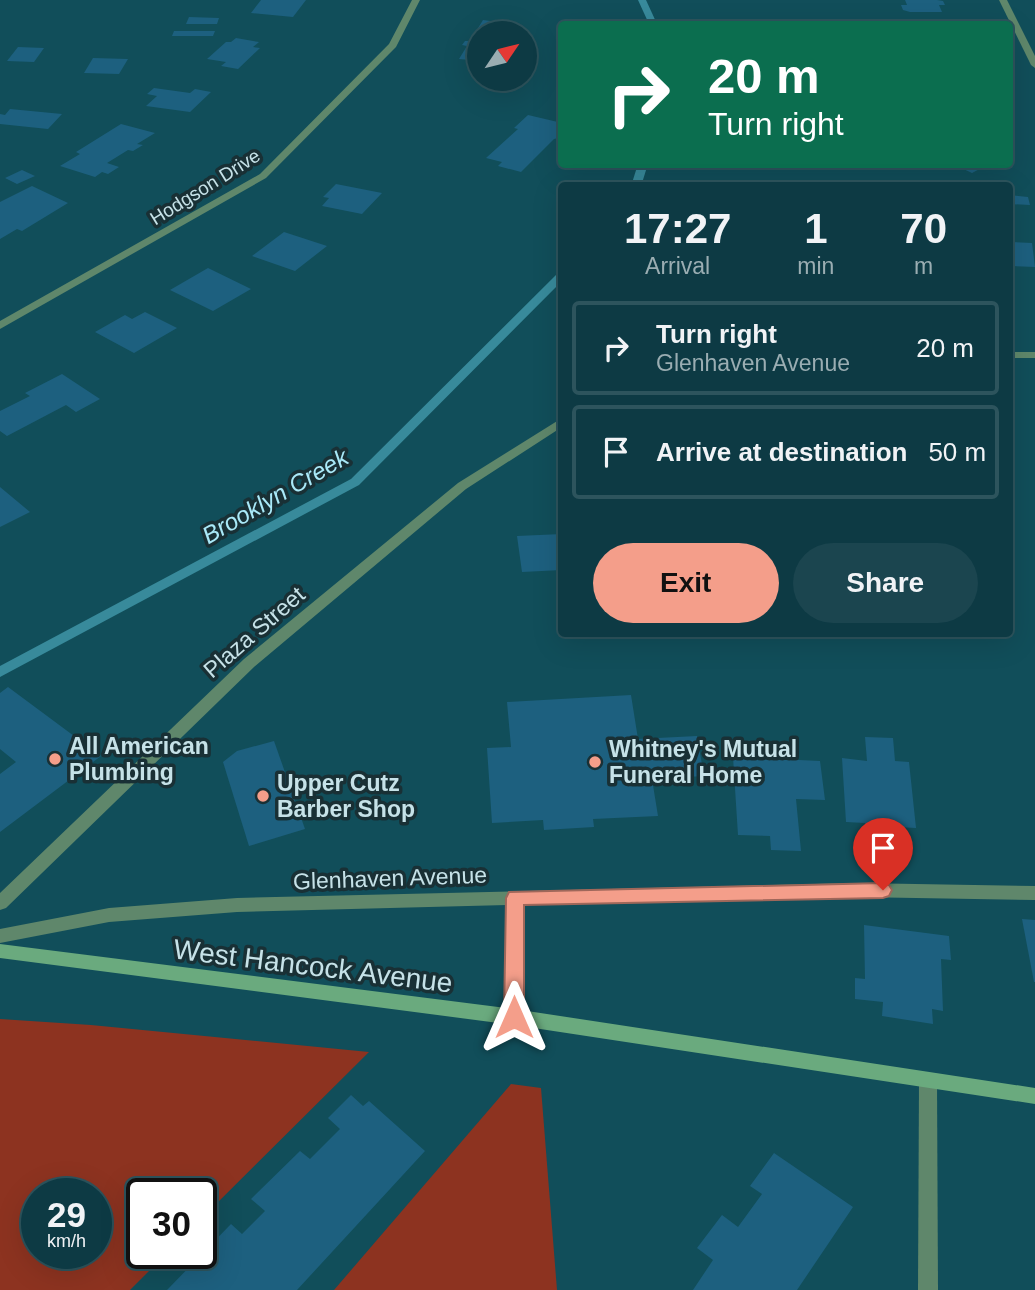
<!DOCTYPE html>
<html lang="en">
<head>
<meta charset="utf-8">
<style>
	body { margin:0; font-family:Arial,sans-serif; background:#1b454f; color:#f1f3f6; height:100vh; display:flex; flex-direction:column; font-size:26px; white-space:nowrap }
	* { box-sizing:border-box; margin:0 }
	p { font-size:23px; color:#9aadb2 }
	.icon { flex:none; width:38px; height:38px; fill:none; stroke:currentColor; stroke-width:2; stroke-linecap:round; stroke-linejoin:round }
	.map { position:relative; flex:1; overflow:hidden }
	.drawer { position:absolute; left:558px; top:182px; width:455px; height:455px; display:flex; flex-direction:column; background:#0d3a44; border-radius:7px; box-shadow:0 7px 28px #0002,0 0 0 2px #2d545d }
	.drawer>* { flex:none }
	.top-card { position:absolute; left:558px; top:21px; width:455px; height:147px; border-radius:7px; box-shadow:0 7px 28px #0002,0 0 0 2px #2d545d; background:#0b6e4f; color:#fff; overflow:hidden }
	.needle { width:46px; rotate:55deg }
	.buttons { position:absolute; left:467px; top:21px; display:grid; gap:14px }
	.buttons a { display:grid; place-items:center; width:70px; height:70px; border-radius:50%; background:#0d3a44; box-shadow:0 7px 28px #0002,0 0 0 2px #2d545d; font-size:35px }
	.speed { position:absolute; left:21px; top:1178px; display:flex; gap:14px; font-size:35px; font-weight:700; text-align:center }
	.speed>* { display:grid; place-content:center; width:91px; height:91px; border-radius:50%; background:#0d3a44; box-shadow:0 7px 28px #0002,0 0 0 2px #2d545d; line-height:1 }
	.speed small { font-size:18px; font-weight:400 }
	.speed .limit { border:4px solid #111; border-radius:10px; background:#fff; color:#111 }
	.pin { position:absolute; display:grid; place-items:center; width:60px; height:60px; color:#fff; margin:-72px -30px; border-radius:50% 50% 50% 0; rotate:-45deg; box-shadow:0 0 7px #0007 }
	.pin .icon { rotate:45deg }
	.me { position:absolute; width:77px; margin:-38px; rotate:0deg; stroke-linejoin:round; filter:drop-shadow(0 0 5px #0008) }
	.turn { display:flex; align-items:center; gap:24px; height:147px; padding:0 35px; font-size:32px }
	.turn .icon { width:91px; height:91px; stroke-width:2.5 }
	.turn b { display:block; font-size:49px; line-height:60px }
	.eta { display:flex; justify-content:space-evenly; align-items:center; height:119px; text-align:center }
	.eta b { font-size:42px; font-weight:800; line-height:49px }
	.button { display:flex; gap:14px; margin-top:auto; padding:14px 35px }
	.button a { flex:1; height:80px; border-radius:42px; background:#f49e8a; color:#111; font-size:28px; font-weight:800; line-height:80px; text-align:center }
	.button a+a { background:#1b454f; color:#f1f3f6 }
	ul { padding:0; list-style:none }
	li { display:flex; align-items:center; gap:21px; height:94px; margin:0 14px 10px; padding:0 21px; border:4px solid #2d545d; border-radius:7px }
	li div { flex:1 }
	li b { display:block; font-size:26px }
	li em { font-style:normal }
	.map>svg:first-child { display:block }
</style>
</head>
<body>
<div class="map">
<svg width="1035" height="1290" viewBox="0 0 1035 1290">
	<rect width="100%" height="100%" fill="#114e5a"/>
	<g fill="#8d3320" fill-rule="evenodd">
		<path d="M 0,1019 L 91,1025 L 369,1052 L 201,1219 L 201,1194 L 142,1194 L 142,1253 L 167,1253 L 130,1290 L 0,1290 ZM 37,1194 L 96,1194 L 96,1253 L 37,1253 Z"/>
		<polygon points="511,1084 541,1088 557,1290 334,1290"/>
	</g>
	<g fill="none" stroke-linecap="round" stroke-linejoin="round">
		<g fill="#388a9b" fill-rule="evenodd">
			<polygon points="638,0 646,0 657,24 649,24"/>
			<polygon points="638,164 648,164 641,186 631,186"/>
			<polygon points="562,272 562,281 359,485 0,677 0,666 351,479 558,273"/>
		</g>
	</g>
	<g fill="#1d607f">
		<polygon points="261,0 306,0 293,17 251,13"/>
		<polygon points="905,0 937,0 943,1 945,5 939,5 942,12 910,12 903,10 901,5 907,5"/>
		<polygon points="189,17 219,18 217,24 186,24"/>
		<polygon points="483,20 512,24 507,33 480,33 480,61 459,59 467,46 462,45 465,41 470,41"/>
		<polygon points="174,31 215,31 213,36 172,36"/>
		<polygon points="236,38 259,42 253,47 260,48 238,69 221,66 226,62 207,59 226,42 231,42"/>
		<polygon points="18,47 44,48 34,62 7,61"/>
		<polygon points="93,58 128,59 119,74 84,73"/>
		<polygon points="154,88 190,93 195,89 211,92 190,112 146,106 157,96 147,94"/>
		<polygon points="10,109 62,114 48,129 0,124 0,114 5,115"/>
		<polygon points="528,115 562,123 562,137 554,139 521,172 498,166 502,162 486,158 518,129 514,128"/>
		<polygon points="121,124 155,133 137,144 143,145 133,151 128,150 107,163 119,167 108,174 102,172 95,177 60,166 80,154 76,152"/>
		<polygon points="953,164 989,164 972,173"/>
		<polygon points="22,170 35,176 17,184 5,178"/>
		<polygon points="336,184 382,193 362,214 322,206 329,198 323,197"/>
		<polygon points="32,186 68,203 22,231 17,229 0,239 0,202"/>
		<polygon points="1010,195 1028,197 1030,205 1010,204"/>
		<polygon points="284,232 327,246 295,271 252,256"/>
		<polygon points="1010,242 1032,243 1035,267 1010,266"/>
		<polygon points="208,268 251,289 213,311 170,290"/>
		<polygon points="145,312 177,328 134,353 95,332 125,315 132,319"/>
		<polygon points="62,374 100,399 76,412 66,405 7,436 0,431 0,411 30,396 25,393"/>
		<polygon points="0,487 30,512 0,527"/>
		<polygon points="562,534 562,570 522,572 517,536"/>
		<polygon points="8,687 101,756 0,832 0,774 16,762 0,749 0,693"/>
		<polygon points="631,695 638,739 697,736 704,776 652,779 658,816 593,819 594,827 544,830 543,820 492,823 487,748 511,747 507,702"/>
		<polygon points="865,737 893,738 895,761 909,762 916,828 896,827 896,837 867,835 865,823 846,822 842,758 867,761"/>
		<polygon points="274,741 305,829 249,846 223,762 237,751"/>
		<polygon points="733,757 820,761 825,800 796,799 801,851 771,850 770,836 738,835"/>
		<polygon points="1022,919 1035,920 1035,982 1034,982"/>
		<polygon points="864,925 949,936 951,960 941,959 943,1011 932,1009 933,1024 882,1016 883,1002 855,999 855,978 865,979"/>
		<polygon points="351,1095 363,1106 369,1101 425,1151 297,1290 167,1290 231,1224 242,1234 265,1211 251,1199 300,1151 310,1159 340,1129 328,1118"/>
		<polygon points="774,1153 853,1207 797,1290 693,1290 713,1260 697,1248 722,1215 738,1227 762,1194 750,1186"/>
	</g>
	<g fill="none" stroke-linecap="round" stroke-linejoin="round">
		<polygon fill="#5f876b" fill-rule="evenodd" points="928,1073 934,1075 937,1081 938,1290 918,1290 919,1081 922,1075"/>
		<g fill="#5f876b" fill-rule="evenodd">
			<polygon points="412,0 420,0 396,47 266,178 0,329 0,321 260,174 389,44"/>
			<polygon points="999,0 1007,0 1035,56 1035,68 1031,65"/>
			<rect x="1010" y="352" width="25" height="6"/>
			<polygon points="562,418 562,427 466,489 254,667 6,908 0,910 0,893 244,659 458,483"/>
			<polygon points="857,883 1035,886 1035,900 857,897 523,905 523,1017 520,1022 514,1025 508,1022 505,1017 507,905 237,912 109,922 0,943 0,929 109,908 237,898"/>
		</g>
		<polygon fill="#6aaa7e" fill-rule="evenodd" points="0,944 514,1009 1035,1088 1035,1104 514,1025 0,958"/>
	</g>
	<polygon fill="#f49e8a" stroke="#9f675a" stroke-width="2" points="883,883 889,885 892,890 889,896 883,898 524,905 524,1017 521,1024 514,1026 507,1024 504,1017 506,898 509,892"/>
	<g fill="#f49e8a" stroke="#193035" stroke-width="2.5">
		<circle cx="55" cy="759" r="7"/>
		<circle cx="595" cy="762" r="7"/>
		<circle cx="263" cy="796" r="7"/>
	</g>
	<g text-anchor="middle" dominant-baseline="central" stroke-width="7" stroke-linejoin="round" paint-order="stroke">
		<g font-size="19" fill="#c6e2e8" stroke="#193035">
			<text transform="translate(205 187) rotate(-32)">Hodgson Drive</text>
		</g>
		<g font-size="23" fill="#c6e2e8" stroke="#193035">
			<text transform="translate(254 632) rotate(-41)">Plaza Street</text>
			<text transform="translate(390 878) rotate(-2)">Glenhaven Avenue</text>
		</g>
		<g font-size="23" font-weight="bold" fill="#c6e2e8" stroke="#193035" text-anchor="start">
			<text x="69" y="746">All American<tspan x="69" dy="26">Plumbing</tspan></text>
			<text x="609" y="749">Whitney's Mutual<tspan x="609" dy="26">Funeral Home</tspan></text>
			<text x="277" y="783">Upper Cutz<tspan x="277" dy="26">Barber Shop</tspan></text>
		</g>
		<g font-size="24" font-style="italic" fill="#a9e9f8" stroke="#193035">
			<text transform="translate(275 496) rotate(-30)">Brooklyn Creek</text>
		</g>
		<g font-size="28" fill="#c6e2e8" stroke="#193035">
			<text transform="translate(313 966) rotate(7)">West Hancock Avenue</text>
		</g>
	</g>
</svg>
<div class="buttons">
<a><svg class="needle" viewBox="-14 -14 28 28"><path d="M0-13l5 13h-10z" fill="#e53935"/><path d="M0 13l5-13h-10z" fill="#9aadb2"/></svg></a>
</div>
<div class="speed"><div>29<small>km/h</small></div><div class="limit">30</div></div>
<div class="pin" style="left:883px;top:890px;background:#d93025"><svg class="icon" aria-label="arrive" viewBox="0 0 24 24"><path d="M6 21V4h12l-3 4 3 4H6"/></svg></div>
<svg class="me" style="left:514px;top:1017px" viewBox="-20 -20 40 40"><path d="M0-17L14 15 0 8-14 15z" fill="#f49e8a" stroke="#fff" stroke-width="4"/></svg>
<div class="top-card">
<div class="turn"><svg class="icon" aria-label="right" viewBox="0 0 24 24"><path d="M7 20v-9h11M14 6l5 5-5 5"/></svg><div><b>20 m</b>Turn right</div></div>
</div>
<section class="drawer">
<div class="eta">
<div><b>17:27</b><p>Arrival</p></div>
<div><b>1</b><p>min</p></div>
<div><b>70</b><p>m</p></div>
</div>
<ul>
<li><svg class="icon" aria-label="right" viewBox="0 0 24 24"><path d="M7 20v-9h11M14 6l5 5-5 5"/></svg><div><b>Turn right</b><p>Glenhaven Avenue</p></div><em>20 m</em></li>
<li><svg class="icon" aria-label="arrive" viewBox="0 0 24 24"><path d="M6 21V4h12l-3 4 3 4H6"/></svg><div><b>Arrive at destination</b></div><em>50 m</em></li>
</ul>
<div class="button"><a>Exit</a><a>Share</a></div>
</section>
</div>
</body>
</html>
